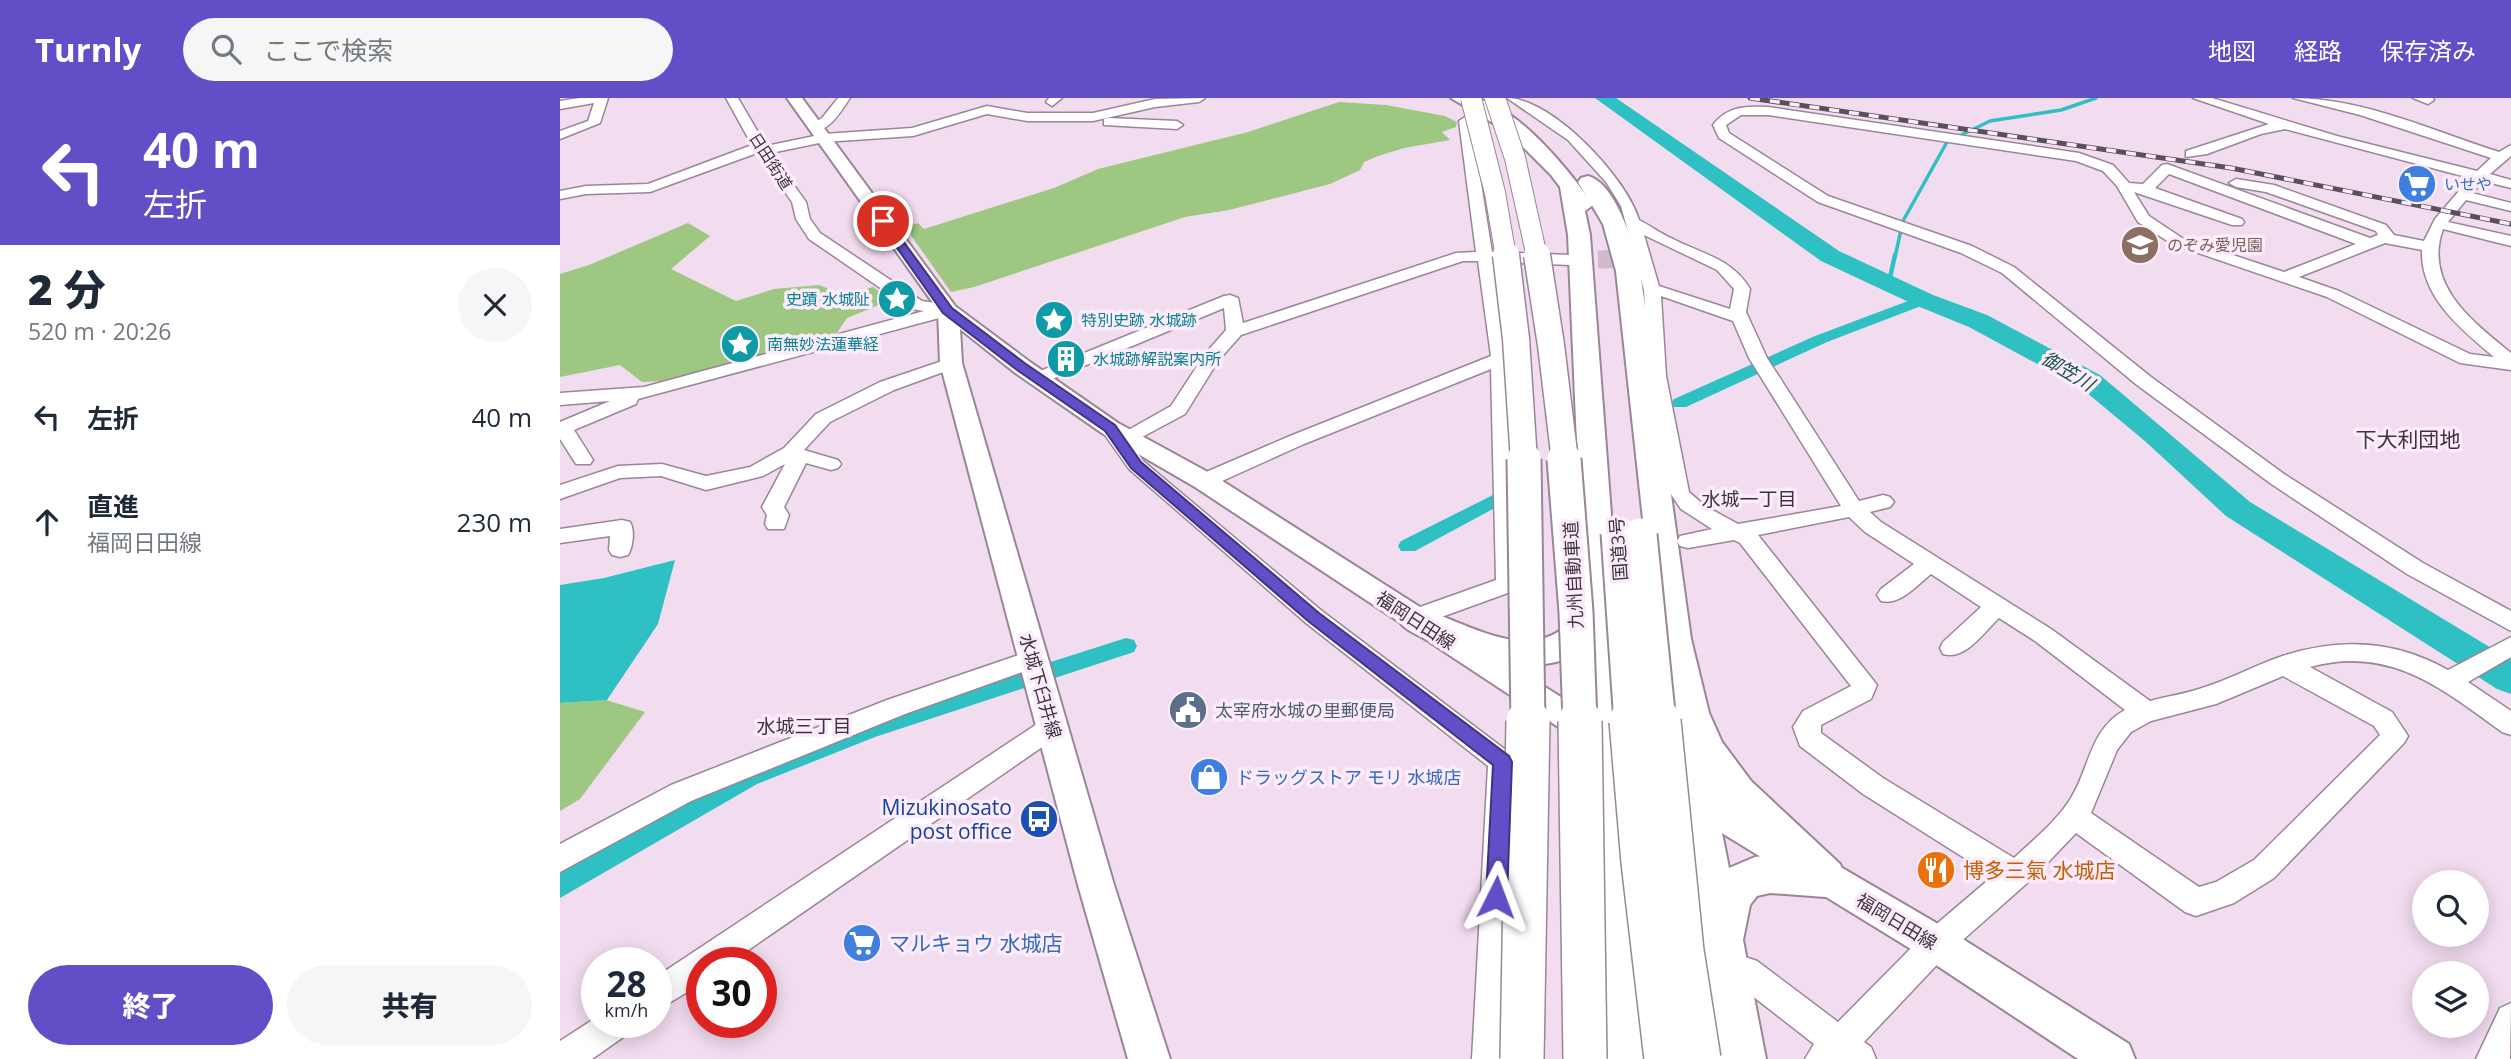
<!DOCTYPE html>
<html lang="ja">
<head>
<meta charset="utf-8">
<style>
	body { margin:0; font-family:"Open Sans","Noto Sans JP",sans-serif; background:#f6f6f7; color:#1f2937; height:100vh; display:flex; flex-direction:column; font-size:26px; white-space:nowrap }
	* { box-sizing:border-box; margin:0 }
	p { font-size:23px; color:#747a83 }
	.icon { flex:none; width:38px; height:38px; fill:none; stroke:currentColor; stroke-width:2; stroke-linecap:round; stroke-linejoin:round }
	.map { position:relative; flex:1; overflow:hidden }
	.side { display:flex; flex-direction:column; background:#fff; width:560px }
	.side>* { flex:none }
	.banner { background:#624fc8; color:#fff; overflow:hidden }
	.buttons { position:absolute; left:1852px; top:772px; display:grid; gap:14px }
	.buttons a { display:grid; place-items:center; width:77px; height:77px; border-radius:50%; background:#fff; box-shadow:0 4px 18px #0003; font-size:35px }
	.speed { position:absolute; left:21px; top:849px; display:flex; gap:14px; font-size:35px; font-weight:700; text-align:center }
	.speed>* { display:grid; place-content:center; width:91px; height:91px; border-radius:50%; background:#fff; box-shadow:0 4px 18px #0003; line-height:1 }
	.speed small { font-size:18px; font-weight:400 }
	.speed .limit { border:10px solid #d22; background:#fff; color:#111 }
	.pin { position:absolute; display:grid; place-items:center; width:60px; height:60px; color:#fff; margin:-30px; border:4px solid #fff; border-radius:50%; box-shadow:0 2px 7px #0007 }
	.me { position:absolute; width:77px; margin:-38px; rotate:3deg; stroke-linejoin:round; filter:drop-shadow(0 0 5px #0008) }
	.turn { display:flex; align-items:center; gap:24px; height:147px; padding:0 28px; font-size:32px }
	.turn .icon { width:91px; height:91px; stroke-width:2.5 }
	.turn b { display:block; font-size:49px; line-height:60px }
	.round { display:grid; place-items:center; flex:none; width:74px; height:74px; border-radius:37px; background:#f6f6f7 }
	.head { display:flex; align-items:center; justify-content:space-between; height:119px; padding:0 28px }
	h1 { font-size:42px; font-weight:800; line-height:52px }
	.primary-button { display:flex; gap:14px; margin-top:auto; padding:14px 28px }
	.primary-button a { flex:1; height:80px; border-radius:42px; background:#624fc8; color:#fff; font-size:28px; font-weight:800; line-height:80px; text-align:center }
	.primary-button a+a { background:#f6f6f7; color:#1f2937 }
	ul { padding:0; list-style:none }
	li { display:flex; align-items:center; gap:21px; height:105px; padding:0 28px }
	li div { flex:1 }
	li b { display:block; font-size:26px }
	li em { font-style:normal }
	header { display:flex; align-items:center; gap:42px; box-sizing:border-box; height:98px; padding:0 35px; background:#624fc8; color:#fff }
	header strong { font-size:33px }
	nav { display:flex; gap:38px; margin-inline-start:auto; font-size:24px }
	.search { width:490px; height:63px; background:#f6f6f7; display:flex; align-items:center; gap:18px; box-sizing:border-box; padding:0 24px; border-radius:38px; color:#747a83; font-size:26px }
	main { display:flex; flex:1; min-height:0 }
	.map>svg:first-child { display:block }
</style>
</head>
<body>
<header>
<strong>Turnly</strong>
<div class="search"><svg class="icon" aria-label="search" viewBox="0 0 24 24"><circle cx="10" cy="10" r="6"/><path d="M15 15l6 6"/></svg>ここで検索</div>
<nav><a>地図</a><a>経路</a><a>保存済み</a></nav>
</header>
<main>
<section class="side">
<div class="banner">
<div class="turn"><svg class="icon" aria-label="left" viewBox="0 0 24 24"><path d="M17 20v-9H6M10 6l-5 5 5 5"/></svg><div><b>40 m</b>左折</div></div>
</div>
<div class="head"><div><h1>2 分</h1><p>520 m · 20:26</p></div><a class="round"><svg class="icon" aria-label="close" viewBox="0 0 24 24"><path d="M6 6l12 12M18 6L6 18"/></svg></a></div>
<ul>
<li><svg class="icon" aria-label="left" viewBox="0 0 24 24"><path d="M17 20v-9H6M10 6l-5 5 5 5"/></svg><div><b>左折</b></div><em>40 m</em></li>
<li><svg class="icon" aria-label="ahead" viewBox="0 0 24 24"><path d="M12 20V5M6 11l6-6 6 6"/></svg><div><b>直進</b><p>福岡日田線</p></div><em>230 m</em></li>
</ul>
<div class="primary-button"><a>終了</a><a>共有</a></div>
</section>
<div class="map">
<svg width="1951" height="961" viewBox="0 0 1951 961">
	<rect width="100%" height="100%" fill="#f2dcf0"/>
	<g fill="#9ec781">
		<polygon points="779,4 826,7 885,18 897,24 896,29 882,34 890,42 844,50 818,58 804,64 800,72 770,86 669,112 625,119 414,189 391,194 345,129 358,125 364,131 494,90 538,71 688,34"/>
		<polygon points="128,125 150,138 111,171 176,203 214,191 259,187 283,197 313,189 331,202 287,220 277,235 225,252 100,283 82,284 60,267 0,279 0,176 29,167"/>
		<polygon points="46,602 85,614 20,701 0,713 0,605"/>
	</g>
	<polygon fill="#2ec0c2" points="115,462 98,526 47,602 0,605 0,487 44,480"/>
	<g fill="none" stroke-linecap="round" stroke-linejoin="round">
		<polyline stroke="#2ec0c2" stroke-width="3.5" points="1335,159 1343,123 1387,44 1430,23 1501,12 1536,0"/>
		<polyline stroke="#2ec0c2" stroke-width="4.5" points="1329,184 1335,157"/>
		<g fill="#2ec0c2" fill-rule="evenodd">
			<polygon points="1364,197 1372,202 1369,205 1267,244 1126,309 1114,309 1111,305 1114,301 1255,238"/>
			<polygon points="937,395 944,397 947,401 944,405 855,453 841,453 838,448 841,443"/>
			<polygon points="566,540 574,542 577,548 574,554 315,639 197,686 0,800 0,773 179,672 298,625"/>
		</g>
		<polygon fill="#2ec0c2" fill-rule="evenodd" points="1035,0 1056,0 1279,153 1373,197 1427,217 1540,277 1690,404 1951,562 1951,596 1937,591 1666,418 1586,344 1520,289 1409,229 1355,207 1261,163"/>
		<polyline stroke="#cebacc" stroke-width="18" stroke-dasharray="18 9" stroke-linecap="butt" points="1011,162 1077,161"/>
		<g stroke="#9a8698" stroke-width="3">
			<g id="minor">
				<polygon points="19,0 48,0 40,25 0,41 0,33 28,23 34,5 0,11 0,3"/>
				<polygon points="166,0 178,0 206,48 264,36 352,30 427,8 467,15 533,15 595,1 645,0 639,4 595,9 533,23 467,23 427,16 353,38 264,44 211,55 246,104 250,121 260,135 362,203 394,208 396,212 394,216 78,301 76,306 14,332 33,362 30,366 16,366 0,341 0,324 50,303 0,307 0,295 84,289 364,213 351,211 249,141 236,121 232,104 197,55 90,94 26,96 0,101 0,93 26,88 88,86 192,47"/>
				<path d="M 278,0 L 290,0 C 281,13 269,35 251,33 L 251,27 L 262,20 Z"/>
				<polygon points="489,0 502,0 492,8 486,4"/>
				<path d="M 947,0 C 992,0 1067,80 1079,122 C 1091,128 1101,136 1113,141 C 1142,156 1173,161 1190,191 L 1186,214 L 1207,260 L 1299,403 L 1323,397 L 1330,399 L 1334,404 L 1330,409 L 1310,414 L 1321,424 L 1491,531 L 1590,603 C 1607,598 1626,596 1642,590 C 1668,582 1692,569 1717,560 C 1775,539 1834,541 1888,572 L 1951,539 L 1951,559 L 1908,584 L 1951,613 L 1951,637 L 1942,634 C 1881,590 1830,547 1750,569 L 1832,614 L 1848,638 L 1844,645 L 1714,780 L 1674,805 L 1636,818 L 1625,814 L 1516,735 L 1475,778 L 1388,855 L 1304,944 L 1311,949 L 1316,961 L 1245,961 L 1254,946 L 1177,886 L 1153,878 L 1148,867 L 1153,856 L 1164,852 L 1197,863 L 1278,924 L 1366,835 L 1433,778 L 1303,696 L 1240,648 L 1233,629 L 1243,613 L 1291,588 L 1180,445 L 1174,442 L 1128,450 L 1120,448 L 1117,443 L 1120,438 L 1152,431 L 1121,411 L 1106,389 L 1088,278 L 1084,192 L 1061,108 L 1046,84 L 1008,42 ZM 1084,137 L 1157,172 L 1174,191 L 1170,211 L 1099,188 ZM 1101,198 L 1173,223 L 1189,260 L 1281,408 L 1178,426 L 1145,408 L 1129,394 L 1106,278 ZM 1289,419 L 1305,434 L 1354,466 L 1321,491 L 1317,497 L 1321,503 C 1340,508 1357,487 1371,476 L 1421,509 L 1383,544 L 1380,550 L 1383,556 C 1405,563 1424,534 1439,520 L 1475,543 L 1565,612 C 1530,631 1530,669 1511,700 C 1497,723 1473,742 1454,760 L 1323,680 L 1261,635 L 1261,627 L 1311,601 L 1317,587 L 1198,437 ZM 1723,578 L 1814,628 L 1820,637 L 1694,762 L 1656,784 L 1639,789 L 1531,715 L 1557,652 L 1571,634 L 1591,623 L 1656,606 Z"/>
				<path d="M 1633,0 L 1652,0 L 1777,38 L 1917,73 L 1931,60 L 1800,17 L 1733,0 C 1803,0 1873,33 1939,54 L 1951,47 L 1951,58 L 1930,76 L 1951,82 L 1951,90 L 1923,83 L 1912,95 L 1951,105 L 1951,113 L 1906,102 L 1888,124 L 1951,138 L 1951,148 L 1883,131 C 1863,187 1913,224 1951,255 L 1951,272 L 1900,265 L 1767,199 L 1612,146 L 1578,124 L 1557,88 L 1543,73 L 1516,63 L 1208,17 L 1181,17 L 1166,27 L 1169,35 L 1268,98 L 1412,148 L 1454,169 L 1591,279 L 1724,376 L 1863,465 L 1951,513 L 1951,533 L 1847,476 L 1710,385 L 1577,287 L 1442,175 L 1401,155 L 1258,104 L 1159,40 L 1153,27 C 1167,8 1186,8 1208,9 L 1519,55 L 1553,67 L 1569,85 L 1583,86 L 1602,67 L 1607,66 L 1810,140 L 1818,137 L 1816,133 L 1706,94 L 1676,89 L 1669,85 L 1676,81 L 1714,87 L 1826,127 L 1834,137 L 1864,143 L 1875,121 L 1910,80 L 1725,31 L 1701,36 L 1647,56 L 1626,59 L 1626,53 L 1709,26 ZM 1609,76 L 1796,146 L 1724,174 L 1622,140 L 1589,118 L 1574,94 L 1672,127 L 1682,127 L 1684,124 L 1682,121 L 1595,90 ZM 1825,145 L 1862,152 C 1860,199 1902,232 1934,259 L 1910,256 L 1779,193 L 1739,179 Z"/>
				<polygon points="1853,0 1873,0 1874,2 1868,6"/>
				<polygon points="905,19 911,23 932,154 1011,157 1019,162 1011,167 934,164 949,261 959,486 956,492 854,529 846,526 842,520 846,514 936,482 931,271 744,346 651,388 637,388 634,383 637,378 730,338 931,258 918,163 903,163 681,237 658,263 625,316 571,345 583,363 762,513 951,656 955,664 946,961 912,961 928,668 746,525 569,371 540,330 550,324 557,326 563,335 611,308 645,256 666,232 664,210 485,284 479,285 470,280 473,276 664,198 670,197 678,200 683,225 896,155 916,154 899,23"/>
				<polygon points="548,20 617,23 623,27 617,31 544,27 544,21"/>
				<polygon points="391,260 397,261 400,265 397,269 334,292 270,324 244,352 278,362 281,366 278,370 271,372 246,365 224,409 229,417 224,431 208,431 205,426 207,417 202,409 225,366 203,378 146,392 101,378 60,380 0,401 0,387 58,368 102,366 146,378 190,369 224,350 256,316 320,284"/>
				<path d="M 62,422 L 70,424 C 75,432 73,449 68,457 L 60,459 L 52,457 L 49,452 L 50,438 L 0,445 L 0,431 Z"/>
				<polygon points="473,552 482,555 485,561 482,567 345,616 131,703 0,774 0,746 111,687 327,602"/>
				<polygon points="492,619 501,622 505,629 501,636 171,864 142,864 142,885 96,913 96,879 483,622"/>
				<polygon points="1951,905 1950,961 1916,961 1940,910"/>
				<polygon points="37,919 37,924 74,924 69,935 32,961 0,961 0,943"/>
			</g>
		</g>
		<g stroke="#9a8698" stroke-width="4">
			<g id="major">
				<polygon points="227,0 242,0 395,208 470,264 558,325 653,377 1043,626 1048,635 1043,644 1032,648 1021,644 635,389 542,335 454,274 400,231 402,265 554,787 610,961 568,961 518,787 380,265 378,212"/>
				<polygon points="1125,681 1137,685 1390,833 1569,946 1575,961 1518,961 1364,859 1113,705 1108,695 1113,685"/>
			</g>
		</g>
		<g stroke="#9a8698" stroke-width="4">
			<g id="highway">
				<path d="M 891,0 C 898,0 906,0 913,0 C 956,6 1010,73 1033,107 L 1025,113 L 1030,137 L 1092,961 L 1044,961 L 1026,552 C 977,580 920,566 872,544 C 859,537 844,533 837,520 L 842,511 L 854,508 C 906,523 981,577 1020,510 L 1024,509 L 1008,137 L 1000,89 L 991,77 L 948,34 Z"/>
				<path d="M 1028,78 C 1056,85 1074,148 1080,173 L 1131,541 L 1149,615 L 1162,644 L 1191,683 L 1280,766 L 1286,780 L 1280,794 L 1265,799 L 1210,795 L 1197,798 L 1190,807 L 1183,842 L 1206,961 L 1158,961 L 1115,701 L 1106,628 L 1112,617 L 1096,541 L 1056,173 L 1043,126 L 1018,84 L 1021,80 ZM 1154,695 L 1211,757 L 1195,759 L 1169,770 Z"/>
			</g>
		</g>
		<use href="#minor" fill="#fff" fill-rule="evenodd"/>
		<use href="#major" fill="#fff" fill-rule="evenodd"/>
		<use href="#highway" fill="#fff" fill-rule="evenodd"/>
		<g stroke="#5a5059" stroke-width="5">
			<polyline id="rail" points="1190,0 1671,70 1951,126"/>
		</g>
		<use href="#rail" stroke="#fcebfb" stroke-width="3.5" stroke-dasharray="10" stroke-linecap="butt"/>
		<g stroke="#9a8698" stroke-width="22" stroke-linecap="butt">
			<g id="highway-bridge-far3">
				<polyline points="911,0 935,95 946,159"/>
				<polyline points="935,0 955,60 977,159"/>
			</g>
		</g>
		<g stroke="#9a8698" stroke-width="29" stroke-linecap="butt">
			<g id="highway-bridge-far2">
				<polyline points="946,157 956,241 964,363"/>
				<polyline points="977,157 991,247 1005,363"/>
			</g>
		</g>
		<g stroke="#9a8698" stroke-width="37" stroke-linecap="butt">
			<g id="highway-bridge-far1">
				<polyline points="964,361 968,625"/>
				<polyline points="1004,361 1016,514 1020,625"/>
				<polyline points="1058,435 1071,625"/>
				<polyline points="1080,437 1099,625"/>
			</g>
		</g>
		<g stroke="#9a8698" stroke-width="46" stroke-linecap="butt">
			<g id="highway-bridge">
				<polyline points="1020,623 1025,961"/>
				<polyline points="1071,623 1083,764 1106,961"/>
				<polyline points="1099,623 1122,853 1139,961"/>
				<polyline points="962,961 968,623"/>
			</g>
		</g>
		<use href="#highway-bridge-far3" stroke="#fff" stroke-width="20"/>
		<use href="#highway-bridge-far2" stroke="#fff" stroke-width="26"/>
		<use href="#highway-bridge-far1" stroke="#fff" stroke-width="33"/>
		<use href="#highway-bridge" stroke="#fff" stroke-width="43"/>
	</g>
	<polygon fill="#624fc8" stroke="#403382" stroke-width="2" points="319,121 327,121 392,210 466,266 555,327 581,364 759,515 949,658 952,664 947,799 944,805 936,808 929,805 926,799 933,667 748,523 571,370 545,333 457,272 383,215 318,123"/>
	<defs>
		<g id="supermarket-disc" transform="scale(2.0125)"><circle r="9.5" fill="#3f7fe0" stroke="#fcebfb"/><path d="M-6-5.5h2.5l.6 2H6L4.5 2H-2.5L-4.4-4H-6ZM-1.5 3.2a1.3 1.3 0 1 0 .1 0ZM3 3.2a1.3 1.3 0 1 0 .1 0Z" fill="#fff"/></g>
		<g id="school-disc" transform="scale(2.0125)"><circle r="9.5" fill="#8d6e63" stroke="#fcebfb"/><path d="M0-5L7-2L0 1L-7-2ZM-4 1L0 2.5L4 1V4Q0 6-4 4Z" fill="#fff"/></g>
		<g id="sight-disc" transform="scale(2.0125)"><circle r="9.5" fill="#0f9aa8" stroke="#fcebfb"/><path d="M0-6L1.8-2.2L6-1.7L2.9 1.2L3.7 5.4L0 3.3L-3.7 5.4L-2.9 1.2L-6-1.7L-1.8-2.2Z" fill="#fff"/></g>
		<g id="building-disc" transform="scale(2.0125)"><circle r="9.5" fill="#0f9aa8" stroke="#fcebfb"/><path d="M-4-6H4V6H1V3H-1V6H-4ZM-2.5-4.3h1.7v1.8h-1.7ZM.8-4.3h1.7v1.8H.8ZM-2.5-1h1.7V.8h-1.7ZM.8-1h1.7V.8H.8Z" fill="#fff"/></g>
		<g id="civic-disc" transform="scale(2.0125)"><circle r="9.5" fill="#5c6f8a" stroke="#fcebfb"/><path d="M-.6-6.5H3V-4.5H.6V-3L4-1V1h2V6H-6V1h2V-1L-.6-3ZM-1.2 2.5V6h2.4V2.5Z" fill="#fff"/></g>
		<g id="shop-disc" transform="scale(2.0125)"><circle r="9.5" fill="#3f7fe0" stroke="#fcebfb"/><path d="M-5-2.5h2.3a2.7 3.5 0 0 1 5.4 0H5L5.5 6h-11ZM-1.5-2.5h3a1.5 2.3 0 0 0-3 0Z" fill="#fff"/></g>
		<g id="bus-disc" transform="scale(2.0125)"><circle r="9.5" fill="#1a4fb4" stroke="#fcebfb"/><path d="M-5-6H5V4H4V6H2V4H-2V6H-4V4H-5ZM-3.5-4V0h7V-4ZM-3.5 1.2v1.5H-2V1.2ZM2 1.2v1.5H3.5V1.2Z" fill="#fff"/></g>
		<g id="restaurant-disc" transform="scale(2.0125)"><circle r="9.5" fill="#e8710a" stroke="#fcebfb"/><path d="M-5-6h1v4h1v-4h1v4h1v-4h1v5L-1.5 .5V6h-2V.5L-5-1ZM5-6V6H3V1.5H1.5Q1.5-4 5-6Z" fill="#fff"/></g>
	</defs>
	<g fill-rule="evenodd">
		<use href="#supermarket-disc" x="1857" y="86"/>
		<use href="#school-disc" x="1580" y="147"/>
		<use href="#sight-disc" x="337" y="201"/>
		<use href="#sight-disc" x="494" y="222"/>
		<use href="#sight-disc" x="180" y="246"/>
		<use href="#building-disc" x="506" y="261"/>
		<use href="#civic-disc" x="628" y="612"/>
		<use href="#shop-disc" x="649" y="679"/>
		<use href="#bus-disc" x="479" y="721"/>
		<use href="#restaurant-disc" x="1376" y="772"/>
		<use href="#supermarket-disc" x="302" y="845"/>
	</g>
	<g text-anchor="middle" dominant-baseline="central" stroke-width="7" stroke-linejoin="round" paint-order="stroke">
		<g font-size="16" fill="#3c343b" stroke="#fcebfb">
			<text transform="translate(211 63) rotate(57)">日田街道</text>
		</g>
		<g font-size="16" fill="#366cbe" stroke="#fcebfb" text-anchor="start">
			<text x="1884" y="86">いせや</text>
		</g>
		<g font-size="16" fill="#785e54" stroke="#fcebfb" text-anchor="start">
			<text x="1607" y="147">のぞみ愛児園</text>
		</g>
		<g font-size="16" fill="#0d838f" stroke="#fcebfb" text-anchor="start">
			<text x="310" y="201" text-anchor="end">史蹟 水城阯</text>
			<text x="521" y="222">特別史跡 水城跡</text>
			<text x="207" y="246">南無妙法蓮華経</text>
			<text x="533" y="261">水城跡解説案内所</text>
		</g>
		<g font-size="18" fill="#3c343b" stroke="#fcebfb">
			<text transform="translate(1058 451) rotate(-94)">国道3号</text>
			<text transform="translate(1013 477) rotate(-93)">九州自動車道</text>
			<text transform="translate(856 522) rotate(33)">福岡日田線</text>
			<text transform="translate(481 588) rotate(74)">水城下臼井線</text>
			<text transform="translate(1337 823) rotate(31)">福岡日田線</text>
		</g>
		<g font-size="18" fill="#4e5e75" stroke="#fcebfb" text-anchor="start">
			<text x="655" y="612">太宰府水城の里郵便局</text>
		</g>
		<g font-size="18" fill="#366cbe" stroke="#fcebfb" text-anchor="start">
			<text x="676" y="679">ドラッグストア モリ 水城店</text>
		</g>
		<g font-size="19" font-style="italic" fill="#155051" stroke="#fcebfb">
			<text transform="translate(1508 273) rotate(31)">御笠川</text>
		</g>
		<g font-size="19" fill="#3c343b" stroke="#fcebfb">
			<text x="1189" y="401">水城一丁目</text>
			<text x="244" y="628">水城三丁目</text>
		</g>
		<g font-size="21" fill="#3c343b" stroke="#fcebfb">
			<text x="1848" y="341">下大利団地</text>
		</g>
		<g font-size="21" fill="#164399" stroke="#fcebfb" text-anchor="end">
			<text x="452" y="709">Mizukinosato<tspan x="452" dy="24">post office</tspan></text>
		</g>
		<g font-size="21" fill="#c56008" stroke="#fcebfb" text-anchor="start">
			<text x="1403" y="772">博多三氣 水城店</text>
		</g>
		<g font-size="21" fill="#366cbe" stroke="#fcebfb" text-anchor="start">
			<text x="329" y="845">マルキョウ 水城店</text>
		</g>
	</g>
</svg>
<div class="buttons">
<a><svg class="icon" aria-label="search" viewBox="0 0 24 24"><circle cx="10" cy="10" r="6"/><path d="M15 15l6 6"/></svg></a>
<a><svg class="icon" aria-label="layers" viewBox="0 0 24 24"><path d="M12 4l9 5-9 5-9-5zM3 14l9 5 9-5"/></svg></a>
</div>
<div class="speed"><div>28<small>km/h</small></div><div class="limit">30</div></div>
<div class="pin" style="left:323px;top:123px;background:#d93025"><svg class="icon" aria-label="arrive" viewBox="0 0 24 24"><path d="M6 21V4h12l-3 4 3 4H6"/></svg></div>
<svg class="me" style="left:936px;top:799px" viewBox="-20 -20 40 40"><path d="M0-17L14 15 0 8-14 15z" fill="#624fc8" stroke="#fff" stroke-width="4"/></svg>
</div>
</main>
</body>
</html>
